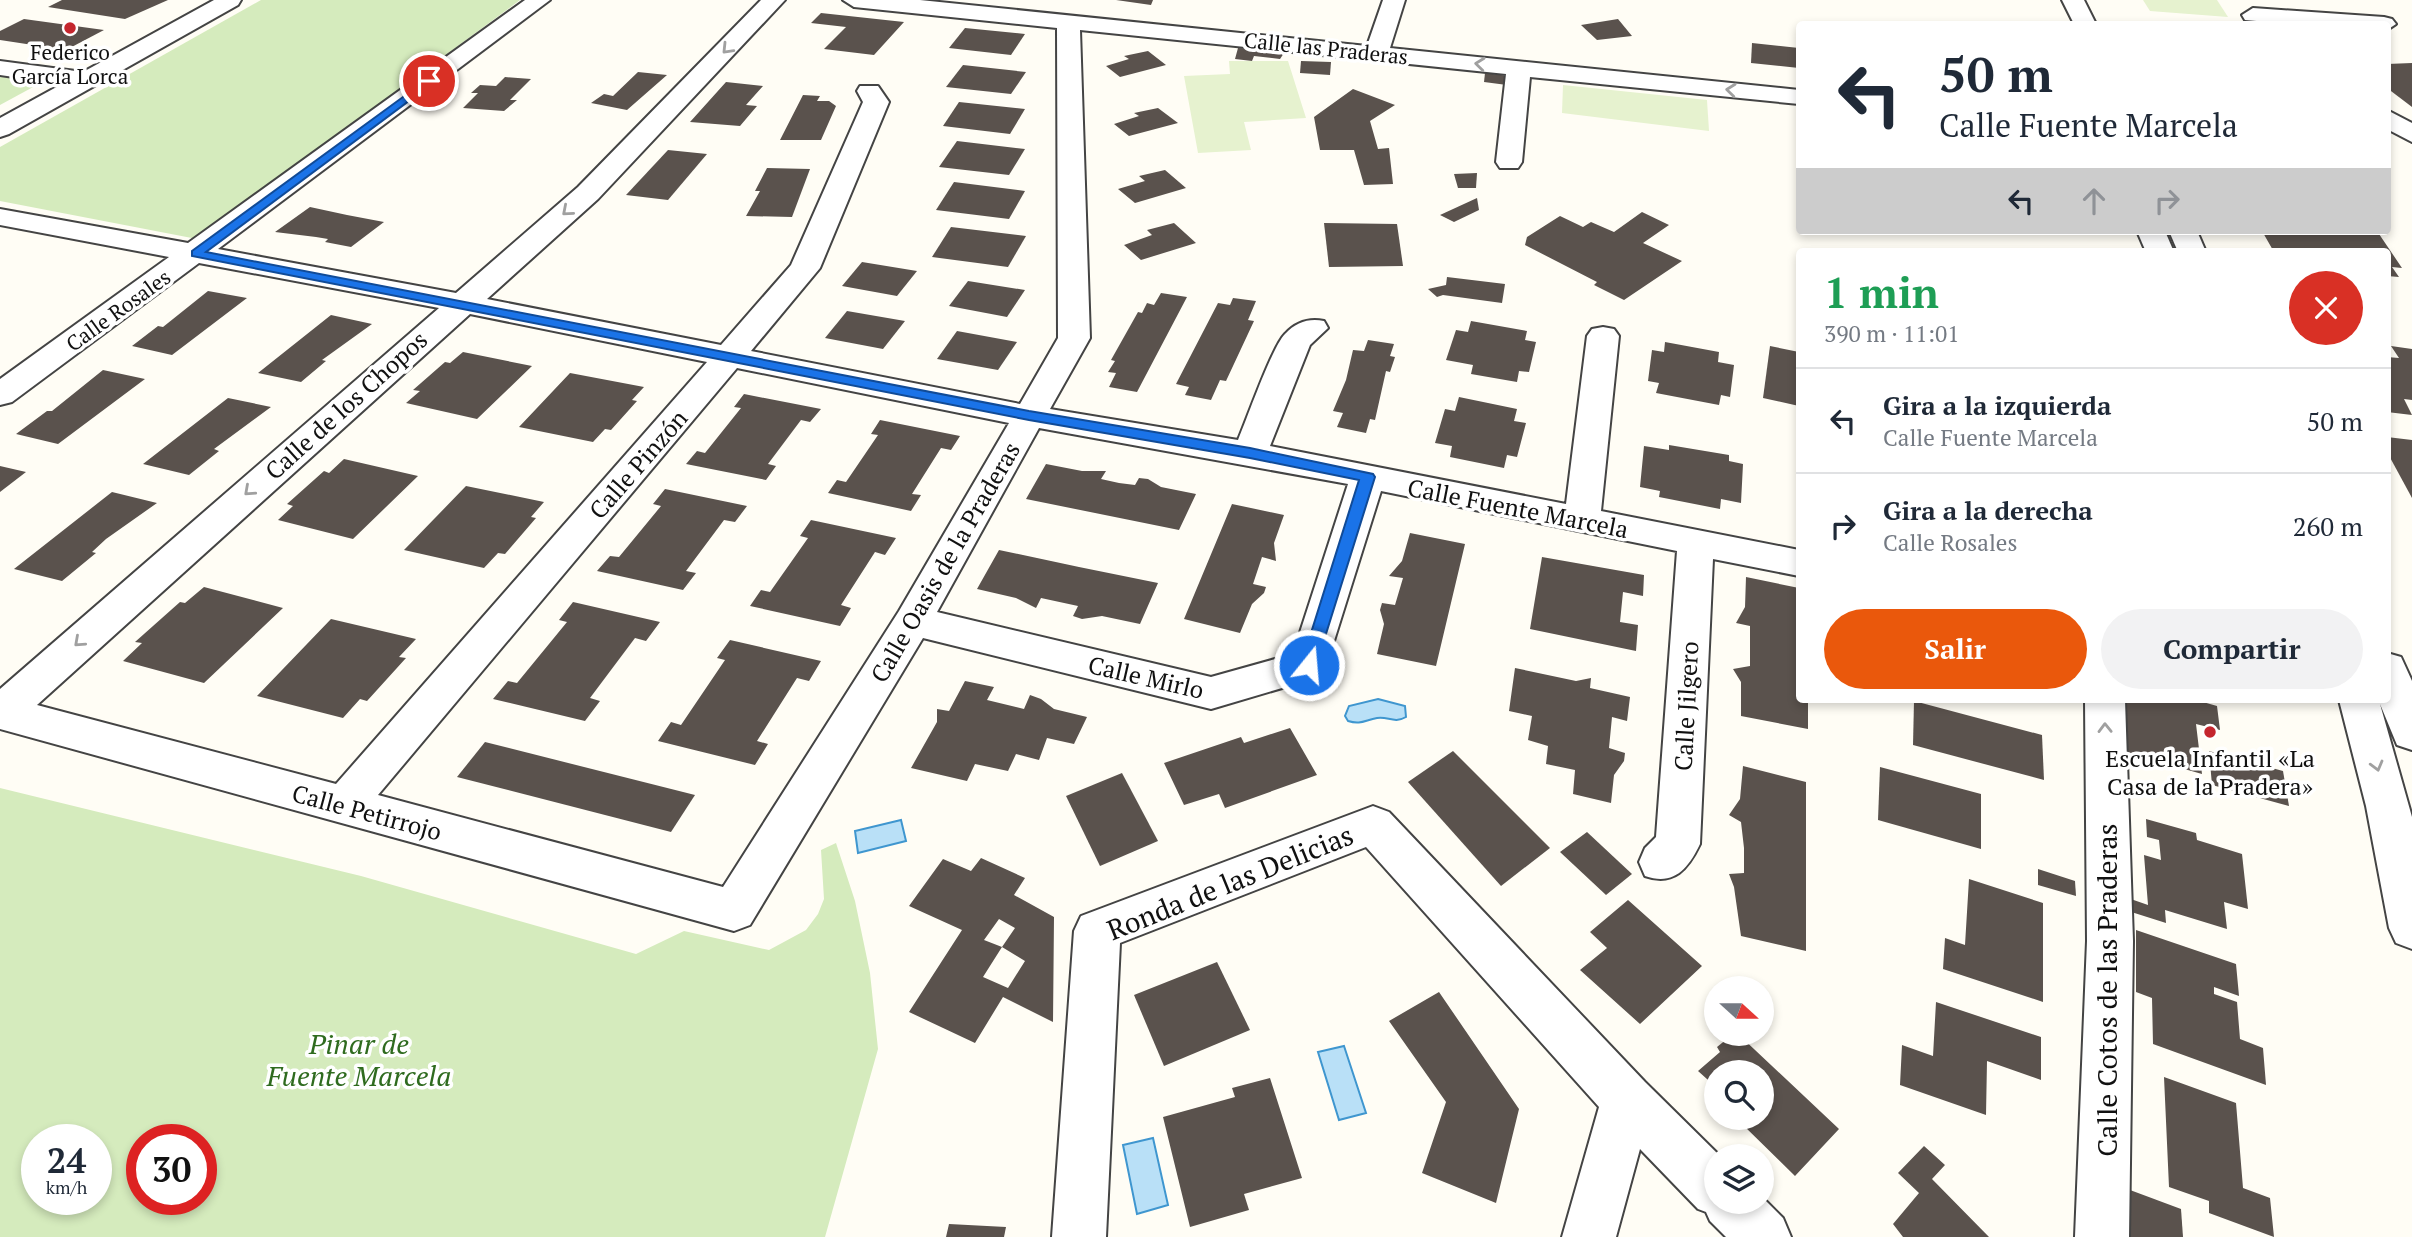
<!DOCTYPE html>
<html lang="es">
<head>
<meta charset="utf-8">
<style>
	body { margin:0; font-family:"PT Serif",serif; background:#f2f2f3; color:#1f2937; height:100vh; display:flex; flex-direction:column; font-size:26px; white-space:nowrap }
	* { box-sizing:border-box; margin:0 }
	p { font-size:23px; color:#747a83 }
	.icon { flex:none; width:38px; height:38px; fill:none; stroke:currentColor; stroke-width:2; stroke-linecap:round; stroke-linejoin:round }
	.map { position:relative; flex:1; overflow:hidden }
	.details { position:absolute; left:1796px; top:248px; width:595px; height:455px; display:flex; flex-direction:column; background:#fff; border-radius:7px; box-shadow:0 4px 10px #0003 }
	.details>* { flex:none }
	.guide { position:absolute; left:1796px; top:21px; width:595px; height:214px; border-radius:7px; box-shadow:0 4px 10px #0003; background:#fff; color:#1f2937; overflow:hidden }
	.needle { width:46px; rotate:111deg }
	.controls { position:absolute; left:1704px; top:976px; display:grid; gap:14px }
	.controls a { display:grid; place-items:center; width:70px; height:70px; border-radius:50%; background:#fff; box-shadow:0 4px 10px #0003; font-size:35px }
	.speed { position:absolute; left:21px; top:1124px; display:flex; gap:14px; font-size:35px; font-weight:700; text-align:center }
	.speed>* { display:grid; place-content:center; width:91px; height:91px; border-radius:50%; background:#fff; box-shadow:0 4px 10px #0003; line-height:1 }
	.speed small { font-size:18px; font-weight:400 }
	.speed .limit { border:10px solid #d22; background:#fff; color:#111 }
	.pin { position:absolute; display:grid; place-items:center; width:60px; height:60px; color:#fff; margin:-30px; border:4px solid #fff; border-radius:50%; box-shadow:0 2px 7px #0007 }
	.me { position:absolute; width:77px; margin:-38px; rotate:17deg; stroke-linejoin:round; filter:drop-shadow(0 0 5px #0008) }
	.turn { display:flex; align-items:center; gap:24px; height:147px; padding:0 28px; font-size:32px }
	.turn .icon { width:91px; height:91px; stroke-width:2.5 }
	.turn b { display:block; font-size:49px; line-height:60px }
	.lanes { display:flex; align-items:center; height:66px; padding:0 28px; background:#0003; justify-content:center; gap:35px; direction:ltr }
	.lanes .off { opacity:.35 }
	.round { display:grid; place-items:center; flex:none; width:74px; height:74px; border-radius:37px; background:#f2f2f3 }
	.overview { display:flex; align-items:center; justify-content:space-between; height:119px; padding:0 28px }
	h1 { font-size:42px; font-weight:700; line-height:52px; color:#1e9e55 }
	.button { display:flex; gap:14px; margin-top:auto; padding:14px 28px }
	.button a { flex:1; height:80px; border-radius:42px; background:#ea580c; color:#fff; font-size:28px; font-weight:700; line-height:80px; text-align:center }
	.button a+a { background:#f2f2f3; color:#1f2937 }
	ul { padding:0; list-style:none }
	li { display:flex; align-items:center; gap:21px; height:105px; padding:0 28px; border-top:2px solid #e0e1e3 }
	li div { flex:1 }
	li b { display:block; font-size:26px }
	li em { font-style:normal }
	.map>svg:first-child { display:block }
</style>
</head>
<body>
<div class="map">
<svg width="2412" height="1237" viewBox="0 0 2412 1237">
	<rect width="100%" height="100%" fill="#fffdf5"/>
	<g fill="#d5ebbd" fill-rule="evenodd">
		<polygon points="261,0 520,0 197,239 0,201 0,147"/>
		<polygon points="0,74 46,80 0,105"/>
		<path d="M 0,788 L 361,876 L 636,954 L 684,931 L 769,950 L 782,943 L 806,930 L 818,914 L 824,899 L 821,850 L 836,843 L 855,901 L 870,973 L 878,1049 L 825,1237 L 0,1237 ZM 37,1139 L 96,1139 L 96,1199 L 37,1199 ZM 142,1139 L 201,1139 L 201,1199 L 142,1199 Z"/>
	</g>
	<g fill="#e6f2cf">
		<polygon points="2143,0 2217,0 2228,17 2150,11"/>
		<polygon points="1229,61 1288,61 1306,118 1244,122 1251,150 1198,153 1184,76 1230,74"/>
		<polygon points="1563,85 1707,100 1709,131 1562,113"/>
	</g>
	<g fill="#b9e0f7" stroke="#3f96cf" stroke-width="2">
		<path d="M 1378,699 L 1405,706 L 1406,717 C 1394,724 1388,716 1377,718 C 1365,720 1361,725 1348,721 L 1345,716 L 1349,706 Z"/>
		<polygon points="901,820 906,841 858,853 855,831"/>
		<polygon points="1344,1046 1366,1113 1339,1120 1318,1052"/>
		<polygon points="1153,1138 1168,1205 1137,1214 1123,1145"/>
	</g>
	<g fill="#5a524d" fill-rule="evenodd">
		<polygon points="62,0 168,0 125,19 48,7"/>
		<polygon points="1116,0 1153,0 1151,5"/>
		<polygon points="821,13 904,22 874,55 824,49 846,27 811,23"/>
		<polygon points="24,19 104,30 66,50 0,40 0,31"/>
		<polygon points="1618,19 1632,36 1597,40 1581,25"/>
		<polygon points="965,28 1025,34 1011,55 949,48"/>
		<polygon points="1752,43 1799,48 1799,68 1751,63"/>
		<polygon points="1238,48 1256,49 1284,53 1280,59 1254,56 1252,61 1235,59"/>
		<polygon points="1148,51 1166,65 1120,77 1106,66 1129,59 1124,56"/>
		<polygon points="1301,61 1331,62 1330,75 1300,73"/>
		<polygon points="2412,63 2412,107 2387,88 2387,64"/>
		<polygon points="963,65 1026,72 1011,94 946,87"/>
		<polygon points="638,72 667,75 627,110 591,103 604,94 613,96"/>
		<polygon points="1485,73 1509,76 1507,85 1484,82"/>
		<polygon points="505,77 531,79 510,100 517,100 504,111 463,108 478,93 471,93 480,85 496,86"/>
		<polygon points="726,82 763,86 746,105 757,106 740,126 690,122"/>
		<polygon points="1353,89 1395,105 1370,121 1378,149 1389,148 1393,184 1364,185 1354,150 1320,150 1314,117"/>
		<polygon points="803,95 820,96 817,101 829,101 836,106 821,140 780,140"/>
		<polygon points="959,102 1025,109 1010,134 943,126"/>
		<polygon points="1158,108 1178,123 1129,136 1114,124 1139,116 1134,113"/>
		<polygon points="957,141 1025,149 1009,175 939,167"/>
		<polygon points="668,150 707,154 668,200 626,195"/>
		<polygon points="767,168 810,169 792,217 746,216 760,191 755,191"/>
		<polygon points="1165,170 1186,188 1135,203 1118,189 1145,181 1139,176"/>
		<polygon points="1477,173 1476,188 1458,188 1454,174"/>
		<polygon points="954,182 1025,191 1009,219 936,210"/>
		<polygon points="1477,198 1479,210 1454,222 1440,215"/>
		<polygon points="310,207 347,215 384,222 351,247 325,242 328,239 316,237 275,232"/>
		<polygon points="1642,212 1669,225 1643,243 1682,261 1624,300 1594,285 1597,282 1525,245 1527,237 1560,216 1583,227 1591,222 1614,232"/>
		<polygon points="1174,223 1196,243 1141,260 1124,245 1152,235 1147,230"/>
		<polygon points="1324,223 1397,224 1403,266 1329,267"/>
		<polygon points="951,227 1026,236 1008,267 932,257"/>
		<polygon points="2262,231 2377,231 2402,268 2392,267 2399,277 2387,276 2387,252 2274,252"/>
		<polygon points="862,262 917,271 897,296 842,286"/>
		<polygon points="1447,277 1505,284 1502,303 1443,295 1437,297 1428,289 1446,285"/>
		<polygon points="968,281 1025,290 1007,317 949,306"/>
		<polygon points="208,291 247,298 172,355 132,346 158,326 163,327"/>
		<polygon points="1161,293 1187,297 1137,392 1109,387 1116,373 1108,372 1115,361 1111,360 1138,312 1142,313 1147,303 1154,305"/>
		<polygon points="1233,298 1256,301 1248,320 1254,321 1226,381 1220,380 1211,400 1185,395 1189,387 1176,384 1218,303 1230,305"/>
		<polygon points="847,311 905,321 883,349 825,338"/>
		<polygon points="331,315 372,324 322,360 326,361 301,382 258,373"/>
		<polygon points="1471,321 1527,331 1525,340 1536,342 1529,372 1519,371 1517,382 1471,374 1473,365 1446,360 1456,330 1468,332"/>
		<polygon points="957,331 1017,342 998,370 937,359"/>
		<polygon points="1368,340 1394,344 1390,356 1395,357 1390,372 1386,371 1375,420 1370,419 1366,433 1337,427 1343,413 1333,411 1346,380 1353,350 1364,351"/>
		<polygon points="1665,342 1719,352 1718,362 1734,365 1730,397 1721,395 1719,405 1656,393 1659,383 1648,381 1652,350 1664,352"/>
		<polygon points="1770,346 1799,352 1799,406 1763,398"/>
		<polygon points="2391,346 2412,349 2412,400 2404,399 2412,415 2387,412 2387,357 2399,358"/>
		<polygon points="463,352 532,366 477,419 406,403 420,391 413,390 445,362 450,363"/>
		<polygon points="103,370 145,379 58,444 16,434 47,411 52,411"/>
		<polygon points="570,373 644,387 632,400 637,401 611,430 605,429 593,442 519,427"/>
		<polygon points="744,394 821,409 810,422 801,420 768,464 776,466 766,480 686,464 697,451 705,453 741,408 734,407"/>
		<polygon points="1459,397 1517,409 1514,421 1526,423 1517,457 1507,455 1504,468 1450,457 1452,446 1435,443 1445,409 1455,411"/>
		<polygon points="228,398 271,407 214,449 219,451 189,475 143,464"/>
		<polygon points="880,420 960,436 951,450 941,448 912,494 921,495 911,511 828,493 837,480 846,482 878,435 871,434"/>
		<polygon points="2387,437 2412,440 2412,498 2387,452"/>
		<polygon points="1669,445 1729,455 1729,461 1743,464 1741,503 1721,499 1720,509 1659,497 1660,491 1640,487 1644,446 1669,450"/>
		<polygon points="344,459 418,476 353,539 278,520 293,506 287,504 324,471 329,473"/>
		<polygon points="1046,464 1082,471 1106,471 1101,479 1119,483 1135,485 1139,478 1148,479 1161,487 1196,494 1179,530 1026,499"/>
		<polygon points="0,466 26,472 0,492"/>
		<polygon points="466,486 544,502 531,517 536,518 505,554 498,553 484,568 404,550"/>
		<polygon points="665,489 747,506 735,522 724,520 686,571 696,573 683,590 597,571 610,556 619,557 661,506 653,504"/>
		<polygon points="112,492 157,503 106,539 92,552 96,553 62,581 14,569"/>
		<polygon points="1232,504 1284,515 1274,543 1276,561 1262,557 1253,584 1266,587 1264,593 1252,604 1240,633 1184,619"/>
		<polygon points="811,520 896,538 885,555 875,552 841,605 851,608 840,626 750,606 761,590 770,592 808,538 800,536"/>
		<polygon points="1410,533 1465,544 1436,666 1377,654 1384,624 1380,610 1382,603 1395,605 1403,578 1389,576 1402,561"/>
		<polygon points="999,550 1079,567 1158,583 1140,624 1102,616 1082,619 1073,616 1078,606 1041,598 1036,608 1016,598 977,589"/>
		<polygon points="1542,557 1644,575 1643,596 1623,592 1620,622 1638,625 1636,651 1530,629"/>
		<polygon points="1746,577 1799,588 1799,700 1808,700 1808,729 1741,716 1741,682 1733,669 1750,666 1750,626 1736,623 1745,607"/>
		<polygon points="204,587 283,608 204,683 123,661 142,643 135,642 180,602 185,603"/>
		<polygon points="573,602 660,622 646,641 635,638 590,698 600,701 585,721 493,699 508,681 517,683 567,622 559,620"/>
		<polygon points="331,619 416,639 399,657 406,658 367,701 360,699 343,718 257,696"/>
		<polygon points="730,640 821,661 809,681 797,678 757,741 768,744 755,765 658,741 671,722 681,725 725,660 717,658"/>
		<polygon points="1515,668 1576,681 1591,678 1590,688 1630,697 1627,721 1612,717 1609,748 1625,753 1624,761 1614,775 1611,803 1573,794 1575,770 1546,764 1548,746 1528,740 1532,716 1509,711"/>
		<polygon points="965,681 994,687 987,700 1024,709 1030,695 1041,699 1054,709 1087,717 1074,744 1047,738 1039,760 1016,754 1008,771 975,764 967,781 911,768 937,722 937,709 949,711"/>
		<polygon points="2125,700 2196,700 2217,706 2220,730 2196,724 2202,774 2128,753"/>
		<polygon points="1914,701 2042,735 2044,780 1913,745"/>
		<polygon points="1290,728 1317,775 1225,808 1219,794 1184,805 1164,763 1241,737 1244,743"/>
		<polygon points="485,742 695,795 671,832 457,777"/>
		<polygon points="1453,751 1550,848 1501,886 1408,782"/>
		<polygon points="2209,751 2283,771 2289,806 2212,785"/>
		<polygon points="1743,766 1806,782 1806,951 1741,936 1734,887 1729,874 1744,873 1744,848 1741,822 1729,815 1740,799"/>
		<polygon points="1880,767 1981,794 1981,849 1878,820"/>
		<polygon points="1122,773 1158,841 1100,866 1066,796"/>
		<polygon points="2146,819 2196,833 2197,840 2242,854 2248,909 2224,902 2227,929 2165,910 2166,923 2125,910 2125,897 2148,905 2144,855 2161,860 2159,840 2147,837"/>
		<polygon points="1587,832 1632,874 1606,895 1560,852"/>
		<path d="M 981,858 L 1025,878 L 1014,895 L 1054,917 L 1053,1022 L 1003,997 L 975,1043 L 909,1012 L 962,930 L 909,906 L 943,859 L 971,871 ZM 999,919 L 1015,928 L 1002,947 L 1025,961 L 1008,988 L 983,977 L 1002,947 L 984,940 Z"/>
		<polygon points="2038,869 2075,881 2076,896 2038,885"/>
		<polygon points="1969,879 2043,903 2043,1002 1943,969 1945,938 1965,945"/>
		<polygon points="1628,900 1702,966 1640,1024 1580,970 1607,948 1590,932"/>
		<polygon points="2136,930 2236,964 2239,996 2214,987 2214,994 2237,1002 2240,1039 2263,1048 2266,1085 2153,1044 2152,998 2136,992"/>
		<polygon points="1217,962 1250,1030 1164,1066 1134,995"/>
		<polygon points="1439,992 1519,1109 1496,1203 1422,1173 1446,1102 1389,1021"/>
		<polygon points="1936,1002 2041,1037 2041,1080 1987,1061 1986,1115 1900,1085 1902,1045 1933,1056"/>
		<polygon points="1733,1034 1738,1034 1839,1129 1795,1176 1742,1124 1745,1118 1762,1118 1762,1073 1717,1073 1717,1088 1698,1071 1720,1052 1717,1047"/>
		<polygon points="2164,1077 2236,1103 2243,1188 2270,1198 2274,1237 2209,1213 2209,1201 2169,1187"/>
		<polygon points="1270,1078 1302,1178 1244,1194 1249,1210 1190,1227 1163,1117 1235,1097 1232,1088"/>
		<polygon points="1924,1146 1945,1165 1932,1179 1989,1237 1903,1237 1893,1224 1919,1193 1898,1173"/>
		<polygon points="2130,1190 2181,1209 2183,1237 2130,1237"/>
		<polygon points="949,1224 1006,1227 1004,1237 946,1237"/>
	</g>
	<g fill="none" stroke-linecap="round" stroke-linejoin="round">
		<g stroke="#444" stroke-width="4">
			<g id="minor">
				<polygon points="214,0 241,0 238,5 9,134 0,137 0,118 62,84 0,75 0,61 83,72"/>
				<path d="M 525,0 L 550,0 L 218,249 L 456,293 L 578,187 L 761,0 L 785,0 L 598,199 L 487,299 L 721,345 L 791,265 L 863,102 L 857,91 L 860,86 L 878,86 L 889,102 L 820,268 L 751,351 L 1020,404 L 1058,338 L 1057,28 L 854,7 L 843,0 L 920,0 L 1367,46 L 1383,0 L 1405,0 L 1390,48 L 1799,90 L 1799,104 L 1530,77 L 1522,162 L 1518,168 L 1500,168 L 1496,162 L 1506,74 L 1080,30 L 1090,338 L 1050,409 L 1238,440 C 1247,419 1272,347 1285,334 C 1296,322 1309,318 1324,321 L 1328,328 L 1310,345 L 1270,446 L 1566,504 L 1587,336 L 1592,329 L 1603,327 L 1614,329 L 1619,336 L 1601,511 L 1799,550 L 1799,576 L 1713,559 L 1700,844 C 1688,869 1674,886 1645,876 L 1639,862 L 1645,848 L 1656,837 L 1677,551 L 1381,491 L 1323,676 L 1211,709 L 923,638 L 750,925 L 734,931 L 0,729 L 0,689 L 439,308 L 199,263 L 12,402 L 0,405 L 0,379 L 169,257 L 0,225 L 0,209 L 188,243 ZM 470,314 L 707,362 L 336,784 L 37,705 ZM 737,368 L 1009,423 L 899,611 L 723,887 L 378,795 ZM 1039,428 L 1348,484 L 1293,654 L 1211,677 L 937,612 Z"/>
				<polygon points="2062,0 2084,0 2096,24 2074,24"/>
				<polygon points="2253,8 2384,17 2392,19 2396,24 2387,30 2387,24 2292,24 2245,20 2242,15"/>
				<polygon points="2387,110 2412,123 2412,142 2387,129"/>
				<polygon points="2137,231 2165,231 2174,252 2146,252"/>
				<polygon points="2169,231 2197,231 2206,252 2178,252"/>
				<polygon points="2387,653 2401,657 2412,681 2412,750 2397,745 2380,704 2412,817 2412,949 2396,943 2389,928 2366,806 2339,700 2387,700"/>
				<polygon points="2085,700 2125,700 2133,941 2129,1237 2075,1237 2087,941"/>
				<polygon points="1373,806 1389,812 1645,1082 1721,1157 1717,1157 1717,1202 1762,1202 1762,1197 1783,1218 1791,1237 1726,1237 1710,1221 1706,1212 1698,1209 1640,1149 1616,1237 1562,1237 1599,1107 1366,847 1120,943 1106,1237 1052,1237 1074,931 1081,916"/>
			</g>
		</g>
		<use href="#minor" fill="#fff" fill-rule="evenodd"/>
	</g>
	<defs><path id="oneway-chevron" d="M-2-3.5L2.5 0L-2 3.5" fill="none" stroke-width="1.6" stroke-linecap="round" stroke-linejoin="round" transform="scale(1.75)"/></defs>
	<g stroke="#a0a0a0">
		<use href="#oneway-chevron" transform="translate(727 49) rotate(134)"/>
		<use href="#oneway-chevron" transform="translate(1480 64) rotate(-174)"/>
		<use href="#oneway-chevron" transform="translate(1731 90) rotate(-174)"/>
		<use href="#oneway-chevron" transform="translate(567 211) rotate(139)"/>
		<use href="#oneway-chevron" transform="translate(249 491) rotate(138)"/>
		<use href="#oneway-chevron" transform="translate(79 642) rotate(138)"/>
		<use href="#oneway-chevron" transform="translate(2105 728) rotate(-91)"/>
		<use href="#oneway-chevron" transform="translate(2377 766) rotate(75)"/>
	</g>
	<polygon fill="#1a73e8" stroke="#114b97" stroke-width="2" points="429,78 433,83 206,252 1029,411 1250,448 1373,474 1375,477 1315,669 1303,669 1301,665 1359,480 1250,458 1029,420 192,256 192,251"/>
	<g fill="#c4262e" stroke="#fff" stroke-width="2.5">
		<circle cx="70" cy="28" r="7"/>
		<circle cx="2210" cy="732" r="7"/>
	</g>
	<g text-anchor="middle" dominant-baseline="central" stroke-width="7" stroke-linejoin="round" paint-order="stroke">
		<g font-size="21" fill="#111" stroke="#fff">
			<text transform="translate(1326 48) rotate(6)">Calle las Praderas</text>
			<text transform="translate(118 310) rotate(-36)">Calle Rosales</text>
		</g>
		<g font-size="21" fill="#111" stroke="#fff">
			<text x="70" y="52">Federico<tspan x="70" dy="24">García Lorca</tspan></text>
		</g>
		<g font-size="24" fill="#111" stroke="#fff">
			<text transform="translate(346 405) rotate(-42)">Calle de los Chopos</text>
			<text transform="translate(638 464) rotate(-49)">Calle Pinzón</text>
			<text transform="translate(1518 508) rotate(11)">Calle Fuente Marcela</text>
			<text transform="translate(945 562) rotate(-60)">Calle Oasis de la Praderas</text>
			<text transform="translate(1146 677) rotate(13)">Calle Mirlo</text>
			<text transform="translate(1686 706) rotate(-87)">Calle Jilgero</text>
			<text transform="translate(367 812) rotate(15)">Calle Petirrojo</text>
		</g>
		<g font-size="24" fill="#111" stroke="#fff">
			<text x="2210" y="758">Escuela Infantil «La<tspan x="2210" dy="28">Casa de la Pradera»</tspan></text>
		</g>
		<g font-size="28" fill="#111" stroke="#fff">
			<text transform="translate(1230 882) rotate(-22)">Ronda de las Delicias</text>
			<text transform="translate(2106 990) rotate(-90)">Calle Cotos de las Praderas</text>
		</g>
		<g font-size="28" font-style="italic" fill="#2f6b1f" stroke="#fff">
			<text x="359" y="1043">Pinar de<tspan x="359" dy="32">Fuente Marcela</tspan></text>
		</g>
	</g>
</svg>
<div class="controls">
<a><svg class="needle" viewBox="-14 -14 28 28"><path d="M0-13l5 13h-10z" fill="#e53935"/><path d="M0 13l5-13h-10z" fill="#747a83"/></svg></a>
<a><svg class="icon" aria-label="search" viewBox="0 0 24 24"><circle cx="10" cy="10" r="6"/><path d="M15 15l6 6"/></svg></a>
<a><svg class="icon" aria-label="layers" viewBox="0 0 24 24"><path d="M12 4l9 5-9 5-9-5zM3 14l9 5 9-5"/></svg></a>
</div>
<div class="speed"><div>24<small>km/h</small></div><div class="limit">30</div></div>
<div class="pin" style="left:429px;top:81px;background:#d93025"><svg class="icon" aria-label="arrive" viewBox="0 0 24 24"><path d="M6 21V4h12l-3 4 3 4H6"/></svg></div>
<svg class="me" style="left:1309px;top:665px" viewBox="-20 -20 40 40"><circle r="17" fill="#1a73e8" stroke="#fff" stroke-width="3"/><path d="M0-11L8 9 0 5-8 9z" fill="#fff"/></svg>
<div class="guide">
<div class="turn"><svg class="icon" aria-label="left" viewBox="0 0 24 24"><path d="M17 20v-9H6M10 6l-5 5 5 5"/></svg><div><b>50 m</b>Calle Fuente Marcela</div></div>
<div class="lanes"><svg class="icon" aria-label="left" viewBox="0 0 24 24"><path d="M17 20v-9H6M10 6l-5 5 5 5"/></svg><svg class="icon off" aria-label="ahead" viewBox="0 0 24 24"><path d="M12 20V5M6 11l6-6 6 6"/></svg><svg class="icon off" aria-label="right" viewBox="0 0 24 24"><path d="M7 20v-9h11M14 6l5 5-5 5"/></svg></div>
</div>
<section class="details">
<div class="overview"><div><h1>1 min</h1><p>390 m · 11:01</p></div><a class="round" style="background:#d93025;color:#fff"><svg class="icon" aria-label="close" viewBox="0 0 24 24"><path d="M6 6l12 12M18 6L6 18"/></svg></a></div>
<ul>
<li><svg class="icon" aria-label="left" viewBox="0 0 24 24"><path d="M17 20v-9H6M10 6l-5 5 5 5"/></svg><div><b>Gira a la izquierda</b><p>Calle Fuente Marcela</p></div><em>50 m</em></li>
<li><svg class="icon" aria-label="right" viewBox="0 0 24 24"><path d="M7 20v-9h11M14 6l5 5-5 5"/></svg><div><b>Gira a la derecha</b><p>Calle Rosales</p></div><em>260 m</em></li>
</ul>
<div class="button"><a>Salir</a><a>Compartir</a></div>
</section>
</div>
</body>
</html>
